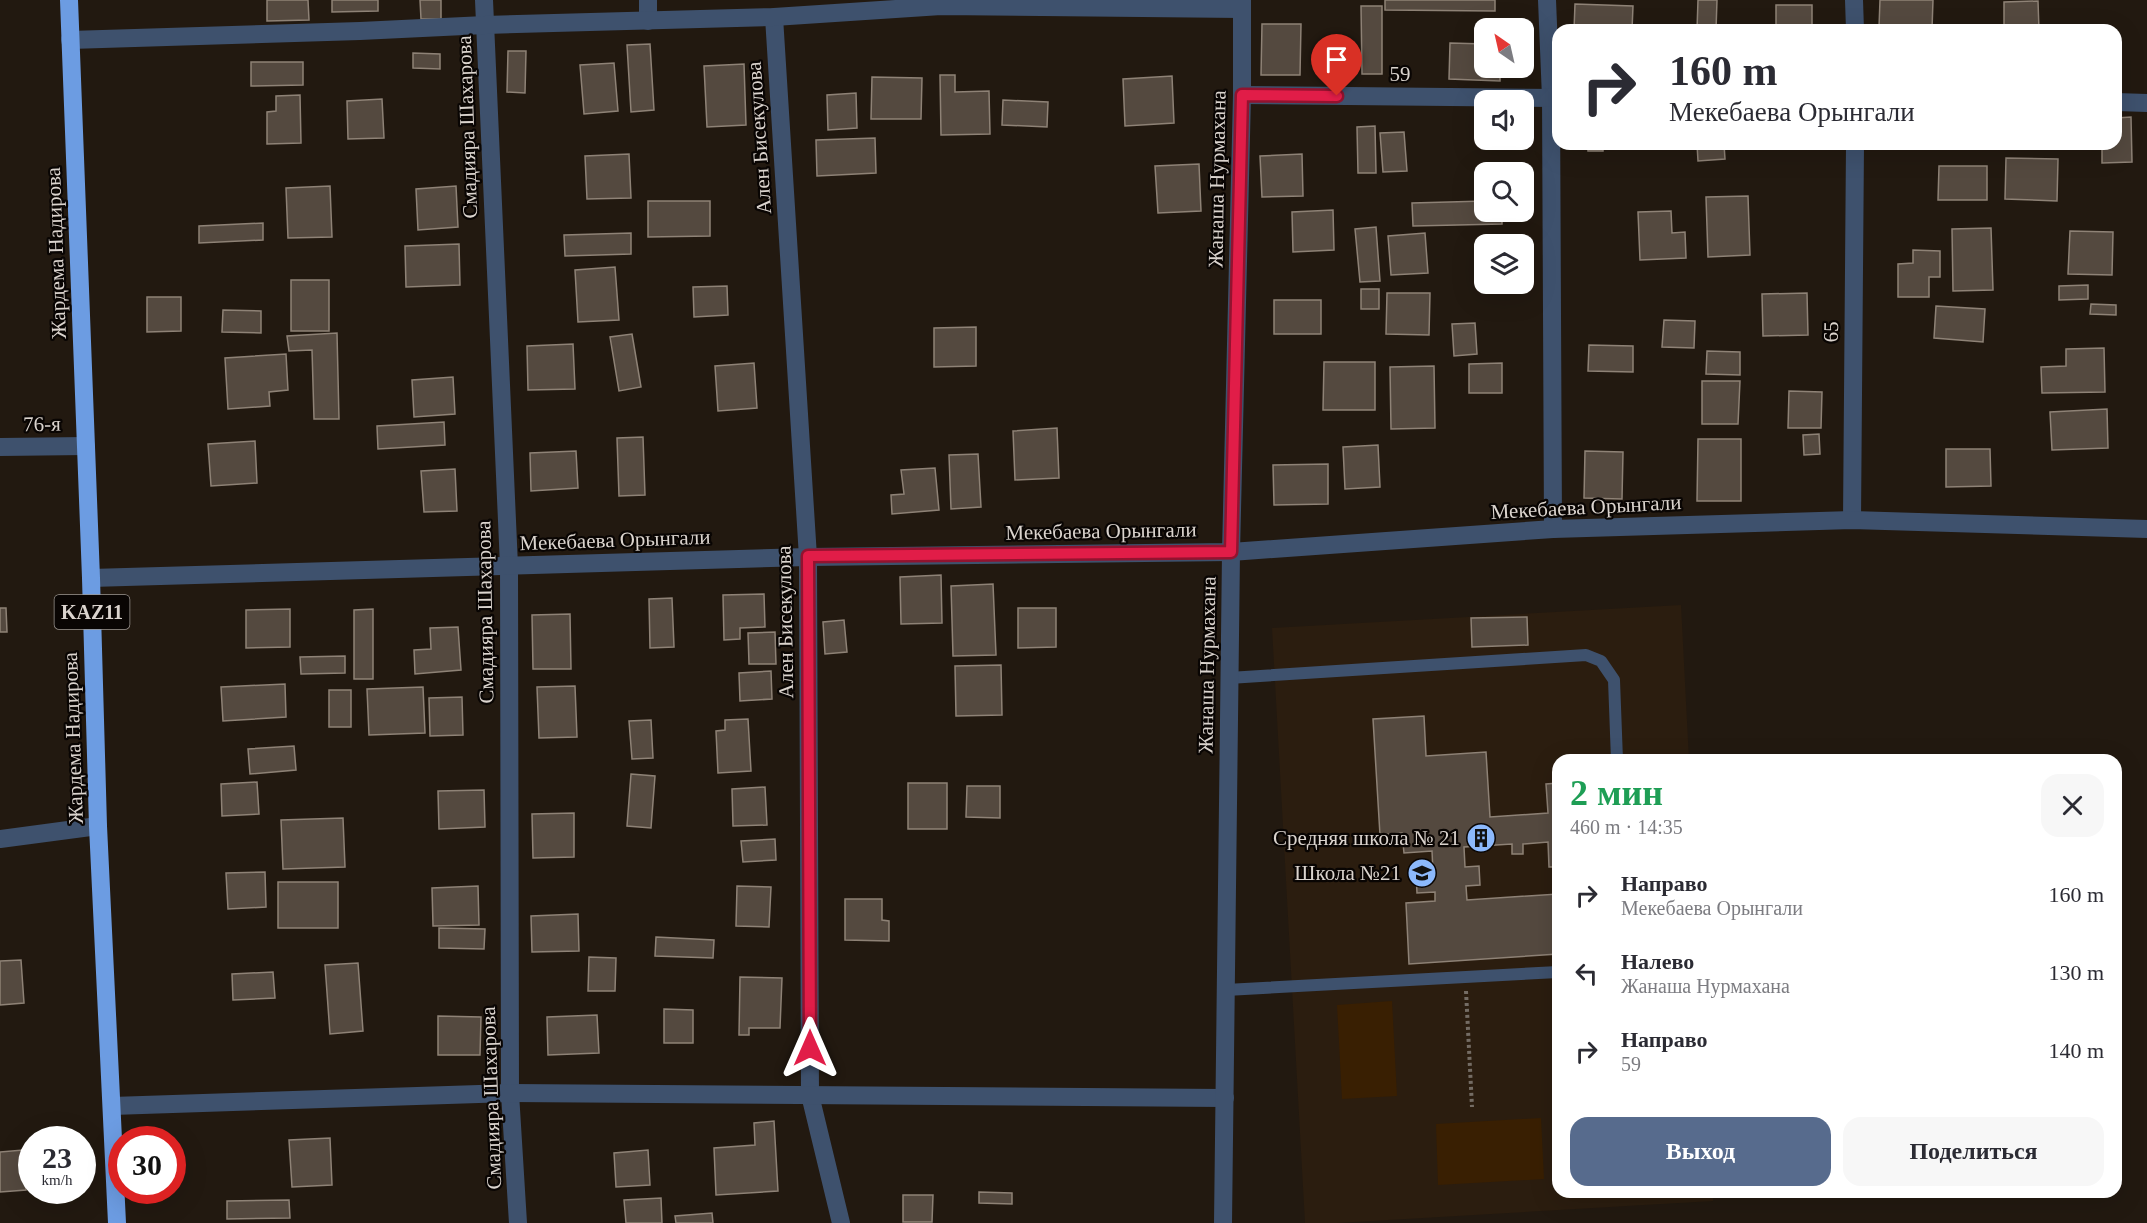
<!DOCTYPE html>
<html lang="ru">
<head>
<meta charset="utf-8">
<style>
	body { margin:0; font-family:Georgia,serif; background:#f7f7f7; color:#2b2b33; height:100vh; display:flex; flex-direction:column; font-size:22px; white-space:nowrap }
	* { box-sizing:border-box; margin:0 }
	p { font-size:20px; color:#7c7c81 }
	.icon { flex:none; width:33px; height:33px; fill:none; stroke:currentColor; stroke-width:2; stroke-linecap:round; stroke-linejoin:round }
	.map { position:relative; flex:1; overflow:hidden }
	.side { position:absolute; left:1552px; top:754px; width:570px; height:444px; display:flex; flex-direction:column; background:#fff; border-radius:18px; box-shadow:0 6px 24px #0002 }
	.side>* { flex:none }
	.guide { position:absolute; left:1552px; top:24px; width:570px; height:126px; border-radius:18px; box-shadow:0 6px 24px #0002; background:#fff; color:#2b2b33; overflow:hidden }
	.needle { width:39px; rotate:326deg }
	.buttons { position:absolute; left:1474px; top:18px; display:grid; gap:12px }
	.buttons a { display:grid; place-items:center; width:60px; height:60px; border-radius:12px; background:#fff; box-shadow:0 6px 24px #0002; font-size:30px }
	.speed { position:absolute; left:18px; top:1126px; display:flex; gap:12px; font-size:30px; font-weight:700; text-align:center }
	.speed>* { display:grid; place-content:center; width:78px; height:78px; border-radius:50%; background:#fff; box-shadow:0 6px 24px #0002; line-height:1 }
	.speed small { font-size:15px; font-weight:400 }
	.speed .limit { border:9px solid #d22; background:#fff; color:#111 }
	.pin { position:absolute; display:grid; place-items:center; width:51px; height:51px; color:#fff; margin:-62px -26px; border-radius:50% 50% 50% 0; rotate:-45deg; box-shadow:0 0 6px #0007 }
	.pin .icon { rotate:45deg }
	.me { position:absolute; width:66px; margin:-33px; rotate:0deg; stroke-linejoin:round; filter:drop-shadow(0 0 4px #0008) }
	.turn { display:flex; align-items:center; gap:21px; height:126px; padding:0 18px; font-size:27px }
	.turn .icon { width:78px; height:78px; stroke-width:2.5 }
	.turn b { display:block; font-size:42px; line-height:51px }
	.round { display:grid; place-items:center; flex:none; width:63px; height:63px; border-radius:18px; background:#f7f7f7 }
	.head { display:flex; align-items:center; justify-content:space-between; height:102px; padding:0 18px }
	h1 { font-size:36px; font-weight:600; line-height:45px; color:#1e9e55 }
	.primary-button { display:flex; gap:12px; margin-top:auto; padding:12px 18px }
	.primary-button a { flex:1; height:69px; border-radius:18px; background:#576b8d; color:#fff; font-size:24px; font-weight:600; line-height:69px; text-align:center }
	.primary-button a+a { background:#f7f7f7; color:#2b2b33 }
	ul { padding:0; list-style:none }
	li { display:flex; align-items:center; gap:18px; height:78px; padding:0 18px }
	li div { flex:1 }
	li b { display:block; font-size:22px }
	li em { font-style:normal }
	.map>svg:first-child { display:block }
</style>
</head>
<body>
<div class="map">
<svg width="2147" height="1223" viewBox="0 0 2147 1223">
	<rect width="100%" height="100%" fill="#221910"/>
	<polygon fill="#2b1d0f" points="1681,605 1689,760 1558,760 1558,1192 1713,1193 1713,1201 1337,1223 1305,1223 1272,628"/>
	<g fill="#391f02">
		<polygon points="1392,1001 1397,1096 1342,1099 1337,1005"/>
		<polygon points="1541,1118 1544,1179 1438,1185 1436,1124"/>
	</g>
	<g fill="#54493f" stroke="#8e8276" stroke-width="1.5">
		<polygon points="267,0 308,0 309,20 267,21"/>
		<polygon points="332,0 378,0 378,11 332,12"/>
		<polygon points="420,0 441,0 441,19 421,19"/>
		<polygon points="1385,0 1495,0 1495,11 1385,10"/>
		<polygon points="1698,0 1717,0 1716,30 1697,30"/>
		<polygon points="1880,0 1933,0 1932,29 1879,27"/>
		<polygon points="2038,1 2039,30 2004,30 2004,2"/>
		<polygon points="1575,4 1633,6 1632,30 1574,30"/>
		<rect x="1776" y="5" width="36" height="25"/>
		<polygon points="1361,6 1382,6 1382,74 1362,74"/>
		<polygon points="1262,24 1301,24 1300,75 1261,75"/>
		<polygon points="1450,43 1485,44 1485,68 1500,68 1500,81 1449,79"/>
		<polygon points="650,44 654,110 631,112 627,45"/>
		<polygon points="508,51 526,51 525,93 507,92"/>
		<polygon points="413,53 440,54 440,69 413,68"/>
		<polygon points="251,62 303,62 303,85 251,86"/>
		<polygon points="614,63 618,111 584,114 580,65"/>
		<polygon points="744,64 746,125 707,127 704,66"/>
		<polygon points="940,75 955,75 955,92 989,91 990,134 941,135"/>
		<polygon points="1172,76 1174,123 1125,126 1123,79"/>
		<polygon points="872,77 922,78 921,119 871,119"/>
		<polygon points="856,93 857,128 828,130 827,95"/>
		<polygon points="300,95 301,143 267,144 267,112 276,111 276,96"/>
		<polygon points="382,99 384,138 348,139 347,101"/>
		<polygon points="1003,100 1048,102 1047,127 1002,125"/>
		<polygon points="2131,117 2132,162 2102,163 2102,144 2116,144 2116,118"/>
		<polygon points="1375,126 1376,173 1358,173 1357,127"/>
		<polygon points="1404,132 1407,171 1383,172 1380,133"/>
		<polygon points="875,138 876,173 817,176 816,140"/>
		<rect x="1588" y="144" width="15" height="7"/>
		<polygon points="1697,144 1724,144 1725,159 1698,161"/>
		<polygon points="629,154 631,198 587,199 585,156"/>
		<polygon points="1302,154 1303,196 1262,197 1260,156"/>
		<polygon points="2006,158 2058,159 2057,201 2005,199"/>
		<polygon points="1199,164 1201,211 1158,213 1155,166"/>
		<polygon points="1939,166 1987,166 1987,200 1938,200"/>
		<polygon points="330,186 332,237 288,238 286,188"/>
		<polygon points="456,186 458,227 418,230 416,189"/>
		<polygon points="1748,196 1750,255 1708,257 1706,197"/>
		<polygon points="648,201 710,201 710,236 648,237"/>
		<polygon points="1485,201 1485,212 1502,212 1502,224 1413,226 1412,203"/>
		<polygon points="1333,210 1334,250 1293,252 1292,212"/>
		<polygon points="1671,211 1672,233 1685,232 1686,258 1640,260 1638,212"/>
		<polygon points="263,223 263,240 199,243 199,226"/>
		<polygon points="1376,227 1380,281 1360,282 1355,229"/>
		<polygon points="1991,228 1993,290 1953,291 1952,229"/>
		<polygon points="2070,231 2113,232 2112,275 2068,274"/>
		<polygon points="631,233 631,254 565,256 564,235"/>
		<polygon points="1425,233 1428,273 1391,275 1388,236"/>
		<polygon points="459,244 460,285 406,287 405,246"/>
		<polygon points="1913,250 1940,251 1940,277 1929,277 1929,297 1898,297 1898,264 1913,263"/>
		<polygon points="615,267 619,320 578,322 575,270"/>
		<rect x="291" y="280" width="38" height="51"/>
		<polygon points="2088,285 2088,299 2059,300 2059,286"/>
		<polygon points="727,286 728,315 694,317 693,287"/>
		<rect x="1361" y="289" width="18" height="20"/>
		<polygon points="1387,293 1430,293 1429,335 1386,334"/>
		<polygon points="1807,293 1808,335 1763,336 1762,294"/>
		<polygon points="147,297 181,297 181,331 147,332"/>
		<rect x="1274" y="300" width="47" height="34"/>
		<polygon points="2091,304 2116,305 2116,315 2090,314"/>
		<polygon points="1936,306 1985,309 1983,342 1934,338"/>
		<polygon points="223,310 261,311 261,333 222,332"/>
		<polygon points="1664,320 1695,321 1694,348 1662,347"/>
		<polygon points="1475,323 1477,354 1454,356 1452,324"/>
		<polygon points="976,327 976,366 934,367 934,328"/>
		<polygon points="337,333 339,419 314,419 312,350 289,351 287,336"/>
		<polygon points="632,334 641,387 619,391 610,337"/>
		<polygon points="573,344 575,389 528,390 527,346"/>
		<polygon points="1589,345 1633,346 1633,372 1588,371"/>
		<polygon points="2104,348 2105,392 2042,393 2041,367 2066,366 2066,349"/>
		<polygon points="1707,351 1740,352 1740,375 1706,374"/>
		<polygon points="286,354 288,390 269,392 270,406 228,409 225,358"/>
		<polygon points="1324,362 1375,362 1375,410 1323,410"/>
		<polygon points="754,363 757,408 718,411 715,366"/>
		<polygon points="1502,363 1502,393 1469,393 1469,364"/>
		<polygon points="1434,366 1435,428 1391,429 1390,367"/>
		<polygon points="453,377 455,414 414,417 412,380"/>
		<polygon points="1702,381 1740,381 1738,424 1702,424"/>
		<polygon points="1789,391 1822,392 1821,428 1788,428"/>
		<polygon points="2107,409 2108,448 2052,450 2050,412"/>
		<polygon points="444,422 445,445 378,449 377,426"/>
		<polygon points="1057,428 1059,478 1015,480 1013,431"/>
		<polygon points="1819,434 1820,454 1804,455 1803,435"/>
		<polygon points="643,437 645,495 619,496 617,438"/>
		<polygon points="1698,439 1741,439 1741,501 1697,501"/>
		<polygon points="255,441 257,483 211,486 208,444"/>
		<polygon points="1378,445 1380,487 1345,489 1343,447"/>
		<polygon points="1946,449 1990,449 1991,486 1946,487"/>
		<polygon points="576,451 578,488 531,491 530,453"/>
		<polygon points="1585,451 1623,452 1622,499 1584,498"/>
		<polygon points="978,454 981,507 951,509 949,455"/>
		<polygon points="1328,464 1328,504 1274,505 1273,465"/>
		<polygon points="935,468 939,510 892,514 891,495 904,494 901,470"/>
		<polygon points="455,469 457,511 424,512 421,471"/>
		<polygon points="941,575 942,623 901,624 900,577"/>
		<polygon points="993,584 996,655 953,656 951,586"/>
		<polygon points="764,594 765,627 740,628 740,639 724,640 723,595"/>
		<polygon points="672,598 674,647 650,648 649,599"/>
		<polygon points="0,608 6,608 7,632 0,632"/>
		<polygon points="1018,608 1056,608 1056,647 1018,648"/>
		<polygon points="290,609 290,647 246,648 246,610"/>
		<polygon points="373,609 373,679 354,679 354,610"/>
		<polygon points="570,614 571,669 533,669 532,615"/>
		<polygon points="1527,617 1528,645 1472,647 1471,618"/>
		<polygon points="844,620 847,652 825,654 823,622"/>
		<polygon points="458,627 461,670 415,674 414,650 431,649 430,628"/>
		<polygon points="775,632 776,664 749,664 748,633"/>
		<polygon points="345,656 345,673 301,674 300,657"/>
		<polygon points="1001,665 1002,715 956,716 955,666"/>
		<polygon points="771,671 772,699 740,701 739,673"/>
		<polygon points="285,684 286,717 223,721 221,687"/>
		<polygon points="575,686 577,737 539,738 537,687"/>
		<polygon points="423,687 425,733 369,735 367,689"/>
		<rect x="329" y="690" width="22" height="37"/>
		<polygon points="462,697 463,735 430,736 429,698"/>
		<polygon points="1424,716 1426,756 1486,752 1490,817 1548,813 1546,784 1558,783 1558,867 1549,867 1548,842 1523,844 1523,854 1512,854 1512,844 1464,847 1465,867 1479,866 1480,885 1466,886 1467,900 1558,894 1558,954 1409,964 1406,903 1435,901 1435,892 1417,893 1416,873 1433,872 1432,851 1404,853 1402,833 1380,835 1373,719"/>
		<polygon points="748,719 751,771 718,773 716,731 725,730 725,720"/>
		<polygon points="651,720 653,758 632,759 629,721"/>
		<polygon points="294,746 296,770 250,774 248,749"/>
		<polygon points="631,774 655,776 651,828 627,826"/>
		<polygon points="257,782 259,814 222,816 221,784"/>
		<rect x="908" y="783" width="39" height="46"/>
		<polygon points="967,786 1000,786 1000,818 966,817"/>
		<polygon points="765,787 767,825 733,826 732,789"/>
		<polygon points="484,790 485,827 439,829 438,791"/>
		<polygon points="574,813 574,857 533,858 532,814"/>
		<polygon points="343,818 345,867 283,869 281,820"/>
		<polygon points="775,839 776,860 743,862 741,841"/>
		<polygon points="265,872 266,907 228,909 226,873"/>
		<rect x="278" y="882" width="60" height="46"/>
		<polygon points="478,886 479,925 433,926 432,888"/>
		<polygon points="737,886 771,887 769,927 736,926"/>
		<polygon points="845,899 882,899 882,920 889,921 889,941 845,940"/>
		<polygon points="578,914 579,951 532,952 531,916"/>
		<polygon points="439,928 485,929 484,949 439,948"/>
		<polygon points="656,937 714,940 713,958 655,956"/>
		<polygon points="589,957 616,958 615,991 588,991"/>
		<polygon points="21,960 24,1003 0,1005 0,961"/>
		<polygon points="358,963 363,1031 330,1034 325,965"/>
		<polygon points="273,972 275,998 233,1000 232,974"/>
		<polygon points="740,977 782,978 780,1028 749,1028 749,1035 739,1035"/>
		<polygon points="664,1009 693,1010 693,1043 664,1043"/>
		<polygon points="597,1015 599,1053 548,1055 547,1017"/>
		<polygon points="438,1016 481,1017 480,1055 438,1055"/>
		<polygon points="774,1121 778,1191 716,1195 714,1148 755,1145 754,1123"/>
		<polygon points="330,1138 332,1185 292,1187 289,1140"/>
		<polygon points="23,1150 26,1190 0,1192 0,1152"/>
		<polygon points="648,1150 650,1185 616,1187 614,1153"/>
		<polygon points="979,1192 1012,1193 1012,1204 979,1203"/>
		<polygon points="903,1195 933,1195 932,1222 903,1222"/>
		<polygon points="661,1198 662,1223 626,1223 624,1200"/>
		<polygon points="289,1200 290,1218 227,1219 227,1201"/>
		<polygon points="712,1213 713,1223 676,1223 675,1216"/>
	</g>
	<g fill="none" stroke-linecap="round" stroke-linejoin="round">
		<polyline stroke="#746c64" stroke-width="4" stroke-dasharray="3 3" stroke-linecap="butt" points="1466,991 1472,1107"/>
		<g stroke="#3e516d" stroke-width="12">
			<polyline points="1229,678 1586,655 1601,661 1614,680 1617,760"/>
			<polyline points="1226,990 1558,972"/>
		</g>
		<g stroke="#3e516d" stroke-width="18">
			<polyline points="484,0 509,566 510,1093 518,1223"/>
			<polyline points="648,0 648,21"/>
			<polyline points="1547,0 1551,98 1553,529"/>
			<polyline points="1854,0 1855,30"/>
			<polyline points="774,17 808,557 810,1095 841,1223"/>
			<polyline points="70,40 360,31 485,25 774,17 941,6 1242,9"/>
			<polyline points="1242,95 1558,98"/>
			<polyline points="2116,102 2147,103"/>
			<polyline points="0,447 86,446"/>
			<polyline points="1852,520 1855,144"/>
			<polyline points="91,578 808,557 1231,552 1553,529 1852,520 2147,529"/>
			<polyline points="0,839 98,826"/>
			<polyline points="112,1106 510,1093 1225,1098"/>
			<polyline points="1223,1223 1231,552 1242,95 1242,0"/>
		</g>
		<polyline stroke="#6c9ce2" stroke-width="18" points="69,0 91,578 98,826 117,1223"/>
	</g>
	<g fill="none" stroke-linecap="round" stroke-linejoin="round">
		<g stroke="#92132f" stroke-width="15">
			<polyline id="route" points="810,1048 808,556 1231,552 1242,95 1337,96"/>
		</g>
		<use href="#route" stroke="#e11d48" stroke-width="10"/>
	</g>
	<defs>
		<g id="building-disc" transform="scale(1.5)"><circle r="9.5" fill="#8cb9fc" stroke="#090503"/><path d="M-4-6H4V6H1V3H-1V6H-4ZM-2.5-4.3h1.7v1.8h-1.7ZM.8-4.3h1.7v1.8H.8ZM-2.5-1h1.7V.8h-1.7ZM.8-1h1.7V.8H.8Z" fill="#111"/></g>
		<g id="school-disc" transform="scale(1.5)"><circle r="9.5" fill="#8cb9fc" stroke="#090503"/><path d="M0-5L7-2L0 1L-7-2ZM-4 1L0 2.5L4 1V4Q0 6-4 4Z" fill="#111"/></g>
	</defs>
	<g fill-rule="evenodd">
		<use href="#building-disc" x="1481" y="838"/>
		<use href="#school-disc" x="1422" y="873"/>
	</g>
	<g text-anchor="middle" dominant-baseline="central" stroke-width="4.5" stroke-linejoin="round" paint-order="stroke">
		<rect fill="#090503" stroke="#9c9691" stroke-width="1.5" x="54.5" y="595" width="75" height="34" rx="4.5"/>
		<g font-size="20" font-weight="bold" fill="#dbd4ce">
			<text x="92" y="612">KAZ11</text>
		</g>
		<g font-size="21" fill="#dbd4ce" stroke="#090503">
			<text x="1400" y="74">59</text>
			<text transform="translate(467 127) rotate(-92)">Смадияра Шахарова</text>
			<text transform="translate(759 138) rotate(-94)">Ален Бисекулова</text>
			<text transform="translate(1217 179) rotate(-89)">Жанаша Нурмахана</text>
			<text transform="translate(56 253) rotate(-92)">Жардема Надирова</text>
			<text transform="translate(1831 332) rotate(-89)">65</text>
			<text transform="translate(42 424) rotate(-1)">76-я</text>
			<text transform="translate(1586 507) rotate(-3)">Мекебаева Орынгали</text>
			<text transform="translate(1101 531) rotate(-1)">Мекебаева Орынгали</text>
			<text transform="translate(615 540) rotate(-2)">Мекебаева Орынгали</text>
			<text transform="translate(485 612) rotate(-91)">Смадияра Шахарова</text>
			<text transform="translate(785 622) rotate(-91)">Ален Бисекулова</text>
			<text transform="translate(1207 665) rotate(-89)">Жанаша Нурмахана</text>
			<text transform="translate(73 738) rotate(-92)">Жардема Надирова</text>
			<text transform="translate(491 1098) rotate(-92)">Смадияра Шахарова</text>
		</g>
		<g font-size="21" fill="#dbd4ce" stroke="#090503" text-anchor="end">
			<text x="1460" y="838">Средняя школа № 21</text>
			<text x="1401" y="873">Школа №21</text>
		</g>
	</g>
</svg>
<div class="buttons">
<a><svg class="needle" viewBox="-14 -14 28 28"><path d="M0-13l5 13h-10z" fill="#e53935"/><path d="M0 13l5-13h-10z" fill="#7c7c81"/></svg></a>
<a><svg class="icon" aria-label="sound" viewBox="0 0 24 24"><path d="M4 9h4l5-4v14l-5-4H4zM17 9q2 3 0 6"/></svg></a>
<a><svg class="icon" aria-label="search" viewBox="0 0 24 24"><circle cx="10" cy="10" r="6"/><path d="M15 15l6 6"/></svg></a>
<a><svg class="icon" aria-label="layers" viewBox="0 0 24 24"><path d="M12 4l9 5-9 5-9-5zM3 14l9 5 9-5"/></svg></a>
</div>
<div class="speed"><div>23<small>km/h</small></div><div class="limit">30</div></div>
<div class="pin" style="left:1337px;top:96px;background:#d93025"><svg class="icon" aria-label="arrive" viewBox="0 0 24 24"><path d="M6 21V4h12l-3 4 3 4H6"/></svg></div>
<svg class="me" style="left:810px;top:1048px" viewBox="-20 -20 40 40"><path d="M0-17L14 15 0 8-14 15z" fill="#e11d48" stroke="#fff" stroke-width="4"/></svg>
<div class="guide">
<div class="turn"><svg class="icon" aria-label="right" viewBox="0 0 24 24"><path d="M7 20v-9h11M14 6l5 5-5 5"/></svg><div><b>160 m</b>Мекебаева Орынгали</div></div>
</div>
<section class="side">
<div class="head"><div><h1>2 мин</h1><p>460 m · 14:35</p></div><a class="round"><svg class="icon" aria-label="close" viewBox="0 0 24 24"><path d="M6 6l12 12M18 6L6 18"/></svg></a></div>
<ul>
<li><svg class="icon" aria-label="right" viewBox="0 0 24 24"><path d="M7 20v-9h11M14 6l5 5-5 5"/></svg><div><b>Направо</b><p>Мекебаева Орынгали</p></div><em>160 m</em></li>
<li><svg class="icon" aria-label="left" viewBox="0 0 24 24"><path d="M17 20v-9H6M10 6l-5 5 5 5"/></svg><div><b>Налево</b><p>Жанаша Нурмахана</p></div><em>130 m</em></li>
<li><svg class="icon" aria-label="right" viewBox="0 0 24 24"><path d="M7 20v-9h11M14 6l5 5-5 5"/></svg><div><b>Направо</b><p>59</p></div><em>140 m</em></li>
</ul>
<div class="primary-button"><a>Выход</a><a>Поделиться</a></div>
</section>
</div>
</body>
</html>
